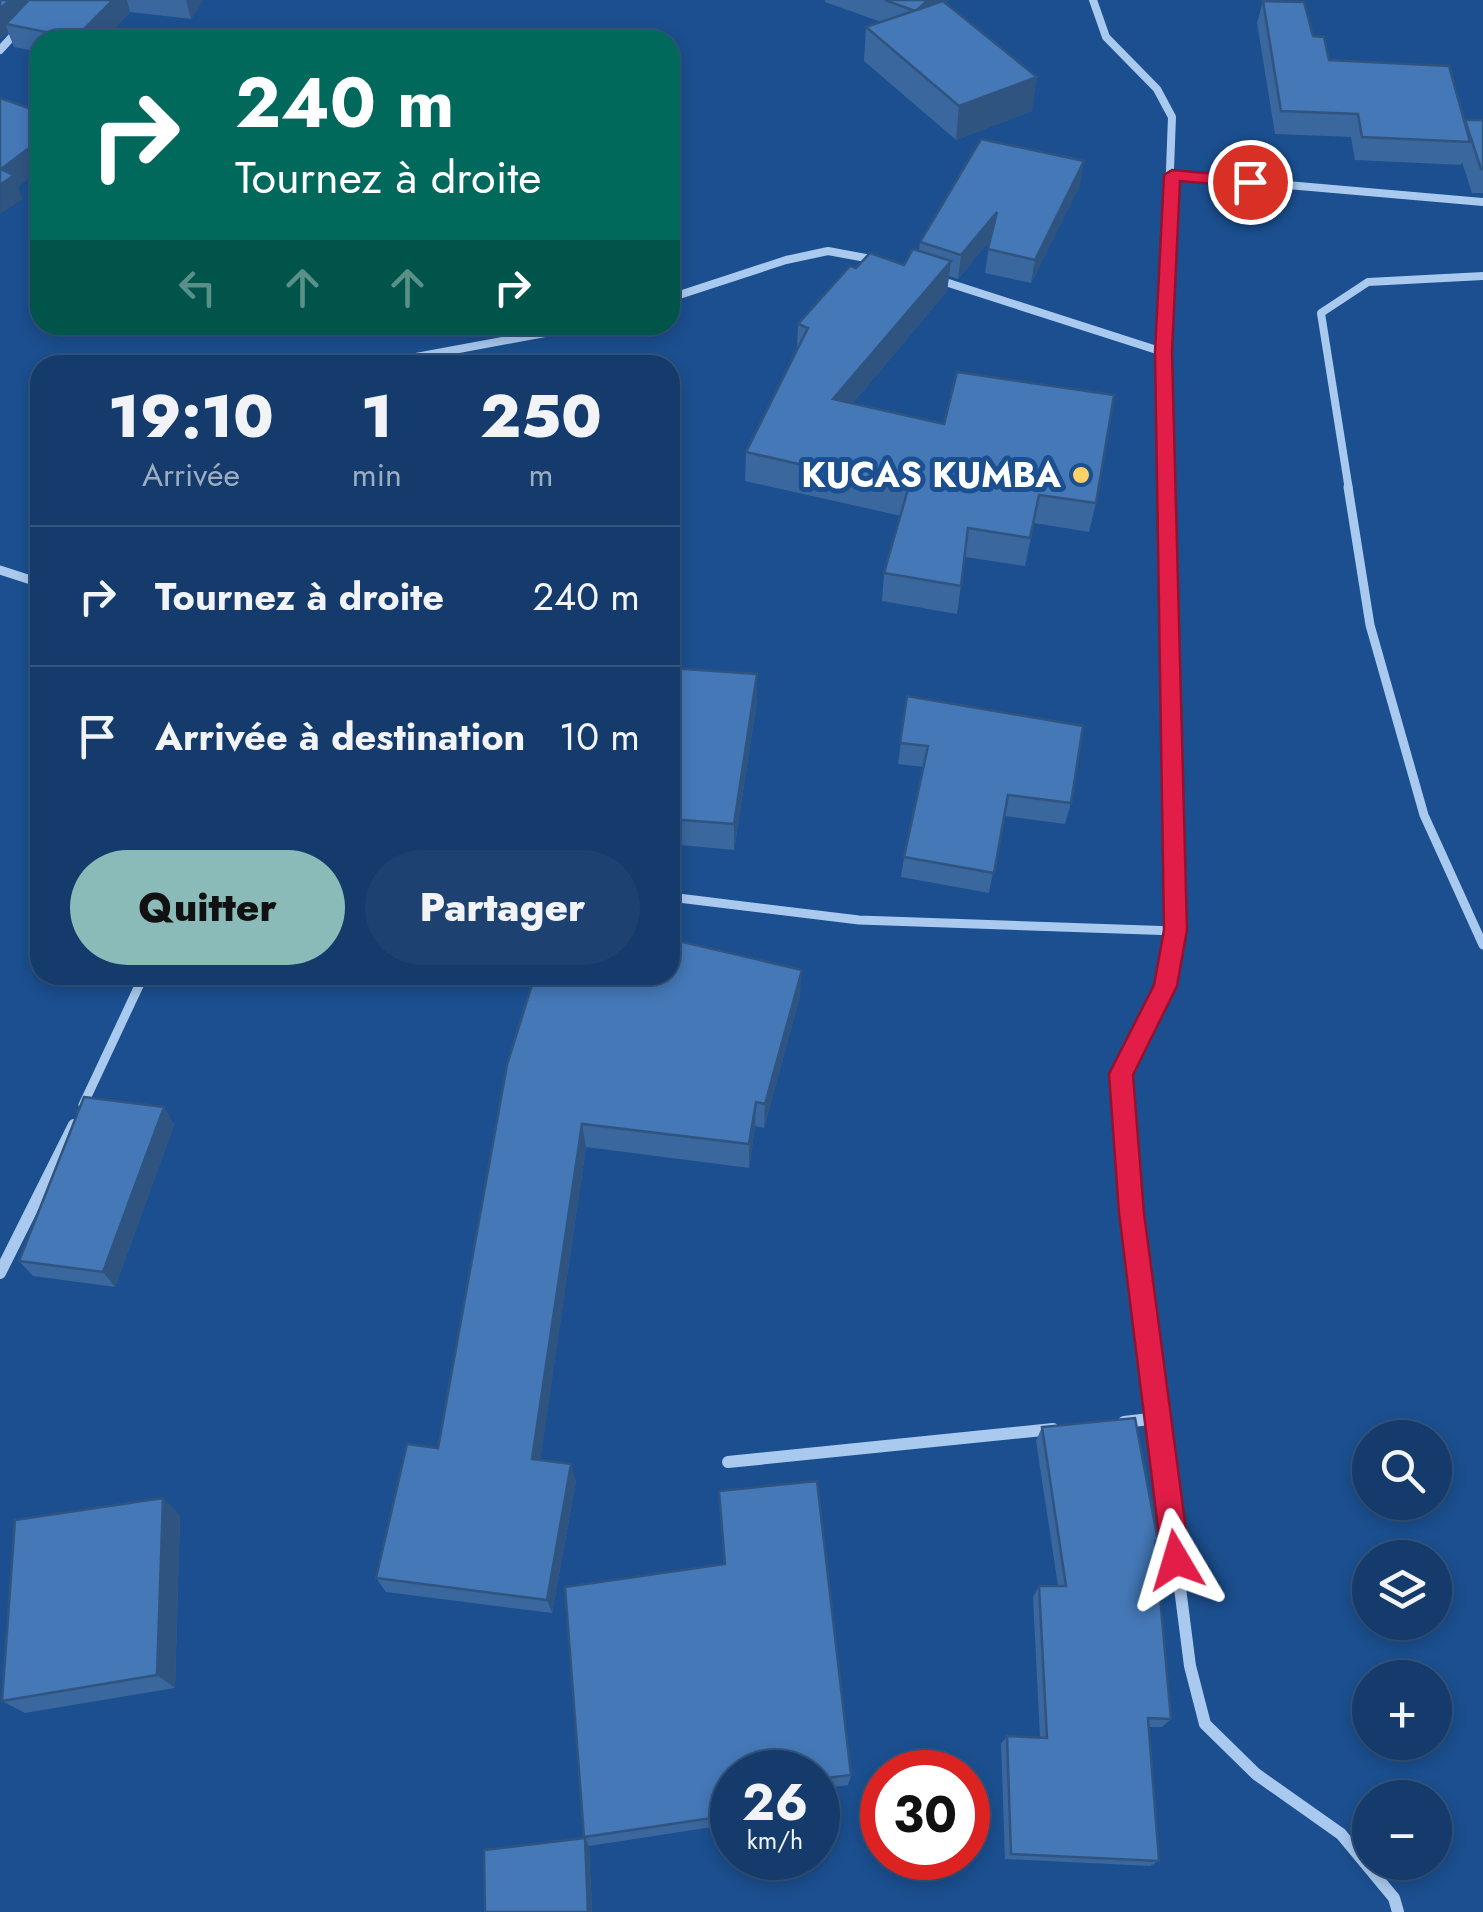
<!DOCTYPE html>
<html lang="fr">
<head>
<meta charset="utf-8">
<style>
	body { margin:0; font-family:Jost,sans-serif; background:#1d4271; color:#f1f3f6; height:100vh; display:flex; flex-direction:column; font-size:38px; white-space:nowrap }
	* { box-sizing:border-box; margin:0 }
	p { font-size:32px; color:#9dadc1 }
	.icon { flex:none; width:55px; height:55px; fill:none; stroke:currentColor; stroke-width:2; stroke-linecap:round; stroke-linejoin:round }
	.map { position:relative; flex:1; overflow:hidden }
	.side { position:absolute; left:30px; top:355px; width:650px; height:630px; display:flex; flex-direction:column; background:#143b6b; border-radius:30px; box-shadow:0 5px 15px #0003,0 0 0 2px #33557e }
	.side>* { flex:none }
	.top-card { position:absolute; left:30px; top:30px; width:650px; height:305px; border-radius:30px; box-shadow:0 5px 15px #0003,0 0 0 2px #33557e; background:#00695c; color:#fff; overflow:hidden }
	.controls { position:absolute; left:1352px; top:1420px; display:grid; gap:20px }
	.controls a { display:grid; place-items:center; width:100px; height:100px; border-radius:50%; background:#143b6b; box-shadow:0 5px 15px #0003,0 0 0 2px #33557e; font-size:50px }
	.speed { position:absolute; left:710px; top:1750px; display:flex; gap:20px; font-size:50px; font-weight:700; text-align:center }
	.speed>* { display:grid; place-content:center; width:130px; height:130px; border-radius:50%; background:#143b6b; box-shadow:0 5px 15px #0003,0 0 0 2px #33557e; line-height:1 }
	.speed small { font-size:25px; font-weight:400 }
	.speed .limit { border:15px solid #d22; background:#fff; color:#111 }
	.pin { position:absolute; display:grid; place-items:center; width:85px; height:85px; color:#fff; margin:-42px; border:5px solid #fff; border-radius:50%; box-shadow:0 2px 10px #0007 }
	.me { position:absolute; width:110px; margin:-55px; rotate:353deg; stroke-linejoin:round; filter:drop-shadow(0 0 8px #0008) }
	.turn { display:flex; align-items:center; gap:35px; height:210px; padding:0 40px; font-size:45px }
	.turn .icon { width:130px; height:130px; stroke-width:2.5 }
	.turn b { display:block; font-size:70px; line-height:85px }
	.lanes { display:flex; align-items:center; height:95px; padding:0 40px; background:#0003; justify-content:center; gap:50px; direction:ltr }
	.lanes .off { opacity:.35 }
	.eta { display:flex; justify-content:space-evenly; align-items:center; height:170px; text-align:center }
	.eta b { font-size:60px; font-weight:800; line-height:70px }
	.action { display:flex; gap:20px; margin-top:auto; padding:20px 40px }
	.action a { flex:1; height:115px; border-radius:60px; background:#8bbbb9; color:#111; font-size:40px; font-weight:800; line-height:115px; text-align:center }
	.action a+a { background:#1d4271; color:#f1f3f6 }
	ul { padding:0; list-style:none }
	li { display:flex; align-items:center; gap:30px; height:140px; padding:0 40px; border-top:2px solid #33557e }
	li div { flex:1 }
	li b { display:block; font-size:38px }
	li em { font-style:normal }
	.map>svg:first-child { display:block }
</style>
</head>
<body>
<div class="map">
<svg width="1483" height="1912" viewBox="0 0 1483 1912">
	<rect width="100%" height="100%" fill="#1b4f8f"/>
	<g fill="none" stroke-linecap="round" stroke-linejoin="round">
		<g stroke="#a9c9ee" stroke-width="8">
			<polyline points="1093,0 1106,37 1157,89 1172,117 1163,352 1166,490"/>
			<polyline points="0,50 19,29"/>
			<polyline points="1172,175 1483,202"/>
			<polyline points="936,279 1163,352"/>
			<polyline points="670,298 786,260 828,251 877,260"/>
			<polyline points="416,357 588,325"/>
			<polyline points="1349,490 1321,313 1368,282 1483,276"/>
		</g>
		<g stroke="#a9c9ee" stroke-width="9">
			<polyline points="1348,487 1370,625 1424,815 1483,945"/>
			<polyline points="0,570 40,583"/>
			<polyline points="670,897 859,920 1176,931"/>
			<polyline points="83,1105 144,975"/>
			<polyline points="1124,1114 1121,1074 1166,986 1176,931 1166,487"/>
		</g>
		<g stroke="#a9c9ee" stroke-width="12">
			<polyline points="1124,1112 1132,1213 1190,1666 1205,1724 1256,1774 1341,1834 1394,1898 1398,1912"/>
			<polyline points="0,1273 74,1125"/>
			<polyline points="1124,1422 1158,1418"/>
			<polyline points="728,1462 1053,1429"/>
		</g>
	</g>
	<g fill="#3a679d">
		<polygon points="0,0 203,0 191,19 130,12 103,40 40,40 40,52 14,47 8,32 0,39"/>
		<polygon points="825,0 949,0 946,3 1032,111 956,140 864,61 866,27 881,22 825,2"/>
		<polygon points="1263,1 1313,36 1329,60 1464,122 1465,120 1483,120 1483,193 1472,193 1462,162 1461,165 1355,160 1351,137 1275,134 1257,23"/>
		<polygon points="1080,185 1031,283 985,273 990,240 958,279 949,276 947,291 852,404 1096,503 1089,532 1034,523 1025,566 965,557 957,614 882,601 884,573 901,516 745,481 746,452 797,349 798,324 856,268 904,265 919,251 920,242"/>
		<polygon points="670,668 757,700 734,850 670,844"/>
		<polygon points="907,696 1071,803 1065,824 1004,816 989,893 901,877 904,857 923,767 898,764"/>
		<polygon points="800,996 764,1128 755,1126 749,1168 586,1147 540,1460 576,1481 552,1613 386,1592 376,1578 438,1448 507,1065"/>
		<polygon points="164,1107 174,1125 115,1287 33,1276 19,1261"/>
		<polygon points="1042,1427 1158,1541 1155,1545 1171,1719 1162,1727 1149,1727 1159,1861 1150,1866 1005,1859 1001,1744 1007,1736 1040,1738 1033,1597 1039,1586 1058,1586 1036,1441"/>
		<polygon points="719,1491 851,1775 848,1785 818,1789 818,1772 732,1772 732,1799 717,1800 719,1826 589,1846 592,1912 485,1912 585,1838 724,1564"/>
		<polygon points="180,1515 175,1688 25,1713 2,1701"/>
	</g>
	<g fill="#305480">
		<polygon points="10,0 41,0 6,24 8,32 0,39 0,9"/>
		<polygon points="113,0 127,0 130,12 103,40 75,40 75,38"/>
		<polygon points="186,0 203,0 191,19"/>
		<polygon points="928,0 949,0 915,35 917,11"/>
		<polygon points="1037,77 1032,111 956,140 959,106"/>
		<polygon points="40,140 40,170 18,187 23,199 0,214 1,169"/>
		<polygon points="1084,161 1080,185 1031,283 1035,260"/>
		<polygon points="997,212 994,236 958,279 961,255"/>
		<polygon points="951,261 947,291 831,429 833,399"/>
		<polygon points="757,674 757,700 734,850 734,824"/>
		<polygon points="802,970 800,996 764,1128 765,1104"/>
		<polygon points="756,1102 755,1126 749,1168 749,1144"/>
		<polygon points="164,1107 174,1125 115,1287 103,1272"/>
		<polygon points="582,1124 586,1147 538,1476 532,1459"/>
		<polygon points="571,1464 576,1481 552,1613 547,1600"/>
		<polygon points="163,1498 180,1515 175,1688 157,1675"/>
		<polygon points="585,1838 589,1846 592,1912 588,1912"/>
	</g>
	<g fill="#4478b7" stroke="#305480" stroke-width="2.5">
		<polygon points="0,0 10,0 0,9"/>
		<polygon points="29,0 113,0 75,38 6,24"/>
		<polygon points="885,0 928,0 918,9 915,11"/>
		<polygon points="943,1 1037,77 959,106 866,27"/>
		<polygon points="1263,1 1304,2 1313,36 1324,37 1329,60 1449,66 1470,142 1362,137 1358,114 1281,111"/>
		<polygon points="0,98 40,112 40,140 1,169 14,175 0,185"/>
		<polygon points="1465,120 1483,120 1483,169 1481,169"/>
		<polygon points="981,139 1084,161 1035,260 988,249 997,212 961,255 920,242"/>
		<polygon points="913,249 951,261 833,399 944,424 957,372 1114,395 1096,503 1039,495 1030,538 968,528 961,586 884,573 908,489 746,452 808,328 798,324 850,266 856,268 870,253 904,265"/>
		<polygon points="670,668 757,674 734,824 670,819"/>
		<polygon points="907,696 1083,726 1071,803 1008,795 994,873 904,857 928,746 900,743"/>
		<polygon points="670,939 802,970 765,1104 756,1102 749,1144 582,1124 532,1459 571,1464 547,1600 376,1578 407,1444 438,1448 507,1065 535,975 670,975"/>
		<polygon points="84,1097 164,1107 103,1272 19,1261"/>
		<polygon points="1135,1418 1158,1541 1155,1541 1171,1719 1148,1718 1159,1861 1011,1854 1007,1736 1047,1738 1039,1586 1066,1586 1042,1427"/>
		<polygon points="817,1481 851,1775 818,1779 818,1772 732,1772 732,1789 716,1791 719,1817 584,1837 565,1587 725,1564 719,1491"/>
		<polygon points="163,1498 157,1675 2,1701 15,1520"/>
		<polygon points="585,1838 588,1912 485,1912 484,1850"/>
	</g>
	<polygon fill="#e11d48" stroke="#92132f" stroke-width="2.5" points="1172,170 1250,177 1258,182 1250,187 1180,181 1172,352 1187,930 1177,986 1133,1075 1144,1213 1190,1560 1186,1570 1176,1574 1166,1570 1162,1560 1119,1213 1109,1074 1154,985 1164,930 1155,352 1164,175"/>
	<circle fill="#ffd166" stroke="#1b4f8f" stroke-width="4" cx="1081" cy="475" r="10"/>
	<g text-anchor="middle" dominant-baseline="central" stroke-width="10" stroke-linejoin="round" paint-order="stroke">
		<g font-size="35" font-weight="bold" fill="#fff" stroke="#1b4f8f" text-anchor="end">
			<text x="1061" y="475">KUCAS KUMBA</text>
		</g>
	</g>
</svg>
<div class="controls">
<a><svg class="icon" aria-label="search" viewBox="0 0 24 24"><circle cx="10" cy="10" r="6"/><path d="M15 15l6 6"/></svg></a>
<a><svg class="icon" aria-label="layers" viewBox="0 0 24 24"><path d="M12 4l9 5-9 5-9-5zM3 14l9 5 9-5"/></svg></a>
<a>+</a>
<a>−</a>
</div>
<div class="speed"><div>26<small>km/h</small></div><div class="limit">30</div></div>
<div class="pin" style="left:1250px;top:182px;background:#d93025"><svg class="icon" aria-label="arrive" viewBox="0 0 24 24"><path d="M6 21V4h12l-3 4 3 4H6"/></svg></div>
<svg class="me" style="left:1176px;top:1560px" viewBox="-20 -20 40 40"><path d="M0-17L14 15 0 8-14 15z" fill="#e11d48" stroke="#fff" stroke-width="4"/></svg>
<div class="top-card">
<div class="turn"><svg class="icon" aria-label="right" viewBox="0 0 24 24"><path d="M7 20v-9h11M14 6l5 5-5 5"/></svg><div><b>240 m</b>Tournez à droite</div></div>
<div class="lanes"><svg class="icon off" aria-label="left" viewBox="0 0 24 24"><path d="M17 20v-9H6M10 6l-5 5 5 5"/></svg><svg class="icon off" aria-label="ahead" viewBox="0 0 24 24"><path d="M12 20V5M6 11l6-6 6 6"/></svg><svg class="icon off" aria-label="ahead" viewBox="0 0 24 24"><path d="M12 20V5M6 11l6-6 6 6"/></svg><svg class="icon" aria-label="right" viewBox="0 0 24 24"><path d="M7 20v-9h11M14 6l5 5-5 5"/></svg></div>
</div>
<section class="side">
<div class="eta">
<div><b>19:10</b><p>Arrivée</p></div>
<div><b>1</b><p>min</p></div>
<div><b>250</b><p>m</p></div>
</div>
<ul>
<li><svg class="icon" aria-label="right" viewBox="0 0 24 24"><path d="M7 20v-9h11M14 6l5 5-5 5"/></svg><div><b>Tournez à droite</b></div><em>240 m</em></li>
<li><svg class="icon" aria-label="arrive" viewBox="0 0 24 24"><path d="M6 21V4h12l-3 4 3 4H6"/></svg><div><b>Arrivée à destination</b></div><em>10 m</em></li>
</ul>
<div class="action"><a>Quitter</a><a>Partager</a></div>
</section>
</div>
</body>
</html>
